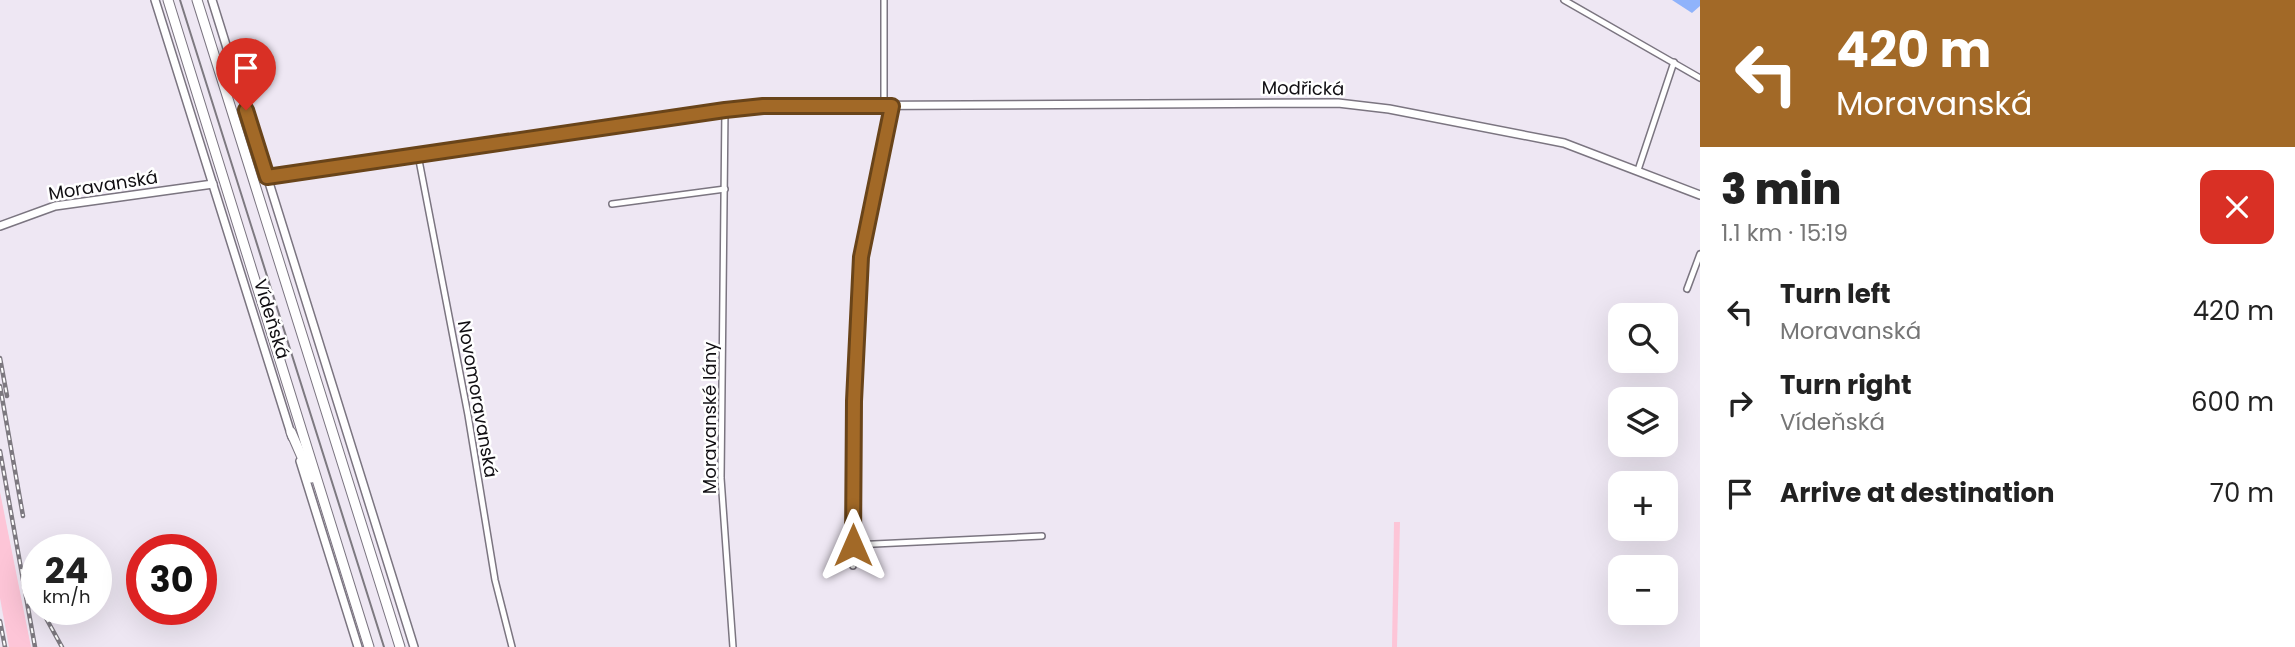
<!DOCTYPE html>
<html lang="en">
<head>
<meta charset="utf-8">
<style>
	body { margin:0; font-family:Poppins,sans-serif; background:#f2f2f2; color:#222; height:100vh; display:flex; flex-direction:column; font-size:26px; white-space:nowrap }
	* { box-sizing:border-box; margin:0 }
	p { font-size:23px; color:#767676 }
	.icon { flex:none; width:38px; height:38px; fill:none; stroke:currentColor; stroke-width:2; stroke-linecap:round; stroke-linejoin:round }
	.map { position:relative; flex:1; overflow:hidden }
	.details { display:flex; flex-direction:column; background:#fff; width:595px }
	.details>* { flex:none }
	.guide { background:#a26927; color:#fff; overflow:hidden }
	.fabs { position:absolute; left:1608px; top:303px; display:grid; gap:14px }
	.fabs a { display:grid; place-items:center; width:70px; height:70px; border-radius:14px; background:#fff; box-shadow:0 7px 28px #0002; font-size:35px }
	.speed { position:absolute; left:21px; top:534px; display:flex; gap:14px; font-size:35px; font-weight:700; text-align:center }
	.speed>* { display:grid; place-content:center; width:91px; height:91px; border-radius:50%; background:#fff; box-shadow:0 7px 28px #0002; line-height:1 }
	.speed small { font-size:18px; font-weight:400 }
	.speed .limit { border:10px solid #d22; background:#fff; color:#111 }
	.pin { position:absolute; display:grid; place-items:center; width:60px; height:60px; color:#fff; margin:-72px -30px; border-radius:50% 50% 50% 0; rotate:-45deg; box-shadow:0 0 7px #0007 }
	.pin .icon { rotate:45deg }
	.me { position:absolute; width:77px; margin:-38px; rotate:0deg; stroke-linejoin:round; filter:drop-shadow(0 0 5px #0008) }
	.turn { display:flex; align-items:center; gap:24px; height:147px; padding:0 21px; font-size:32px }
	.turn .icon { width:91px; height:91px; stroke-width:2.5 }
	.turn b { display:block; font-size:49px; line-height:60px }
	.round { display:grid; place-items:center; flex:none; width:74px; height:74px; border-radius:14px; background:#f2f2f2 }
	.summary { display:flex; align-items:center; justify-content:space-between; height:119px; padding:0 21px }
	h1 { font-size:42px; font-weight:800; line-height:52px }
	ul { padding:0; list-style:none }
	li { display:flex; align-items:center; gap:21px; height:91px; padding:0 21px }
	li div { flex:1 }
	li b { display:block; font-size:26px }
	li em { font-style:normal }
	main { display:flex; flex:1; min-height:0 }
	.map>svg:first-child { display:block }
</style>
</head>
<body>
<main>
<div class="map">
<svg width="1700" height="647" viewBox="0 0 1700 647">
	<rect width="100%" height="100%" fill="#eee7f3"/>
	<g fill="#fdc5d7">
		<polygon points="0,492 31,647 9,647 0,598"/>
		<polygon points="1394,522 1400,522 1397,647 1392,647"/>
	</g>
	<polygon fill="#8fb3fb" points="1672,0 1700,0 1700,6 1692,13"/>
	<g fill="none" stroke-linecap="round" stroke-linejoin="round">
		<g stroke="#7b7580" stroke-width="8">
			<g id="minor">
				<polyline points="884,0 884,106"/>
				<polyline points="1564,0 1700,78"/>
				<polyline points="725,109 721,478 733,647"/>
				<polyline points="418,155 468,415 495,580 512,647"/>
				<polyline points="1638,170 1674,62"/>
				<polyline points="612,204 725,189"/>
				<polyline points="1687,289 1700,254"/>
				<polyline points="853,545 1042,536"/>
				<polyline points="853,566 854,401 861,257 892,106"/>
			</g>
		</g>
		<g stroke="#7b7580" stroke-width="10">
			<g id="tertiary">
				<polyline points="155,0 292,437"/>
				<polyline points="212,0 414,647"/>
				<polyline points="267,177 763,106 1338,103 1389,109 1564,143 1700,195"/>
				<polyline points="0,226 55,206 213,184"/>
				<polyline points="300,461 358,647"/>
			</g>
		</g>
		<g stroke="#7b7580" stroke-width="11">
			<g id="trunk">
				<polyline points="168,0 369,647"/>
				<polyline points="197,0 400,647"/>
				<polyline points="291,432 311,478"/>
			</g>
		</g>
		<use href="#minor" stroke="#fff" stroke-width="5"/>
		<use href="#tertiary" stroke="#fff" stroke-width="7"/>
		<use href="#trunk" stroke="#fff" stroke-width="9"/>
		<polyline stroke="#7d7980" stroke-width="2" points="180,0 384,647"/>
		<g stroke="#7d7980" stroke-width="4.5">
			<g id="rail">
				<polyline points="0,358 7,396"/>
				<polyline points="0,386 23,516"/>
				<polyline points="0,451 35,647"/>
				<polyline points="41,609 62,647"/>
				<polyline points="0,621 5,647"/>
			</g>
		</g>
		<use href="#rail" stroke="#fff" stroke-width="2" stroke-dasharray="5" stroke-linecap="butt"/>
	</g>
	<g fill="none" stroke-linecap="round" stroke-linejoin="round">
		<g stroke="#694419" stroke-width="18">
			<polyline id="route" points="246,110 267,177 725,110 763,106 892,106 861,257 854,401 853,545"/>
		</g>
		<use href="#route" stroke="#a26927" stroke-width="12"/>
	</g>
	<g text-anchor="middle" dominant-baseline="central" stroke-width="5" stroke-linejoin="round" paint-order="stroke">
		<g font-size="18" fill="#100e12" stroke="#fff">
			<text transform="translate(1303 88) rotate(1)">Modřická</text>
			<text transform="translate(103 185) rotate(-9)">Moravanská</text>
			<text transform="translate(272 319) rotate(73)">Vídeňská</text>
			<text transform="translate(478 399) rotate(80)">Novomoravanská</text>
			<text transform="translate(709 418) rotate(-90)">Moravanské lány</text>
		</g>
	</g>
</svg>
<div class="fabs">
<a><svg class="icon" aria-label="search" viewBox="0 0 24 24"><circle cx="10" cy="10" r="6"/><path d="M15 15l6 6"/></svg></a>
<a><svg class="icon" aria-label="layers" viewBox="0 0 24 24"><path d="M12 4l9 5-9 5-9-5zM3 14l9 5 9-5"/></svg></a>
<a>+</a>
<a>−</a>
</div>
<div class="speed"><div>24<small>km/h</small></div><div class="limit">30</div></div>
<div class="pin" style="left:246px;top:110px;background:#d93025"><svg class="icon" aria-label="arrive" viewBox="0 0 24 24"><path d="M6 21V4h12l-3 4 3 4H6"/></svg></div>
<svg class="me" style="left:853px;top:545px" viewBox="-20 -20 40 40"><path d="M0-17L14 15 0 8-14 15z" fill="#a26927" stroke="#fff" stroke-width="4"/></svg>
</div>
<section class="details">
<div class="guide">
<div class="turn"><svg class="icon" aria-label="left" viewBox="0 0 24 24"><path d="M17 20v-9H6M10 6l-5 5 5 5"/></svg><div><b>420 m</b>Moravanská</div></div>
</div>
<div class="summary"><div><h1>3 min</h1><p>1.1 km · 15:19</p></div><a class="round" style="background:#d93025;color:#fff"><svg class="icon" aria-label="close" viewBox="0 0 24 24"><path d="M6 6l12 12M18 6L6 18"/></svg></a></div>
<ul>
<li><svg class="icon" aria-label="left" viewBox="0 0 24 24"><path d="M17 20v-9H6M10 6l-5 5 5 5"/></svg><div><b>Turn left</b><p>Moravanská</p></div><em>420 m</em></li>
<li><svg class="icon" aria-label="right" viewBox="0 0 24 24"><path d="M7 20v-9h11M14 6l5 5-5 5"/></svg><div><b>Turn right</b><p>Vídeňská</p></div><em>600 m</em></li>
<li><svg class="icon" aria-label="arrive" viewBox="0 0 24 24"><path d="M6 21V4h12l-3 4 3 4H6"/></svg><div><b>Arrive at destination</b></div><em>70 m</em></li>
</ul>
</section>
</main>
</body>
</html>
